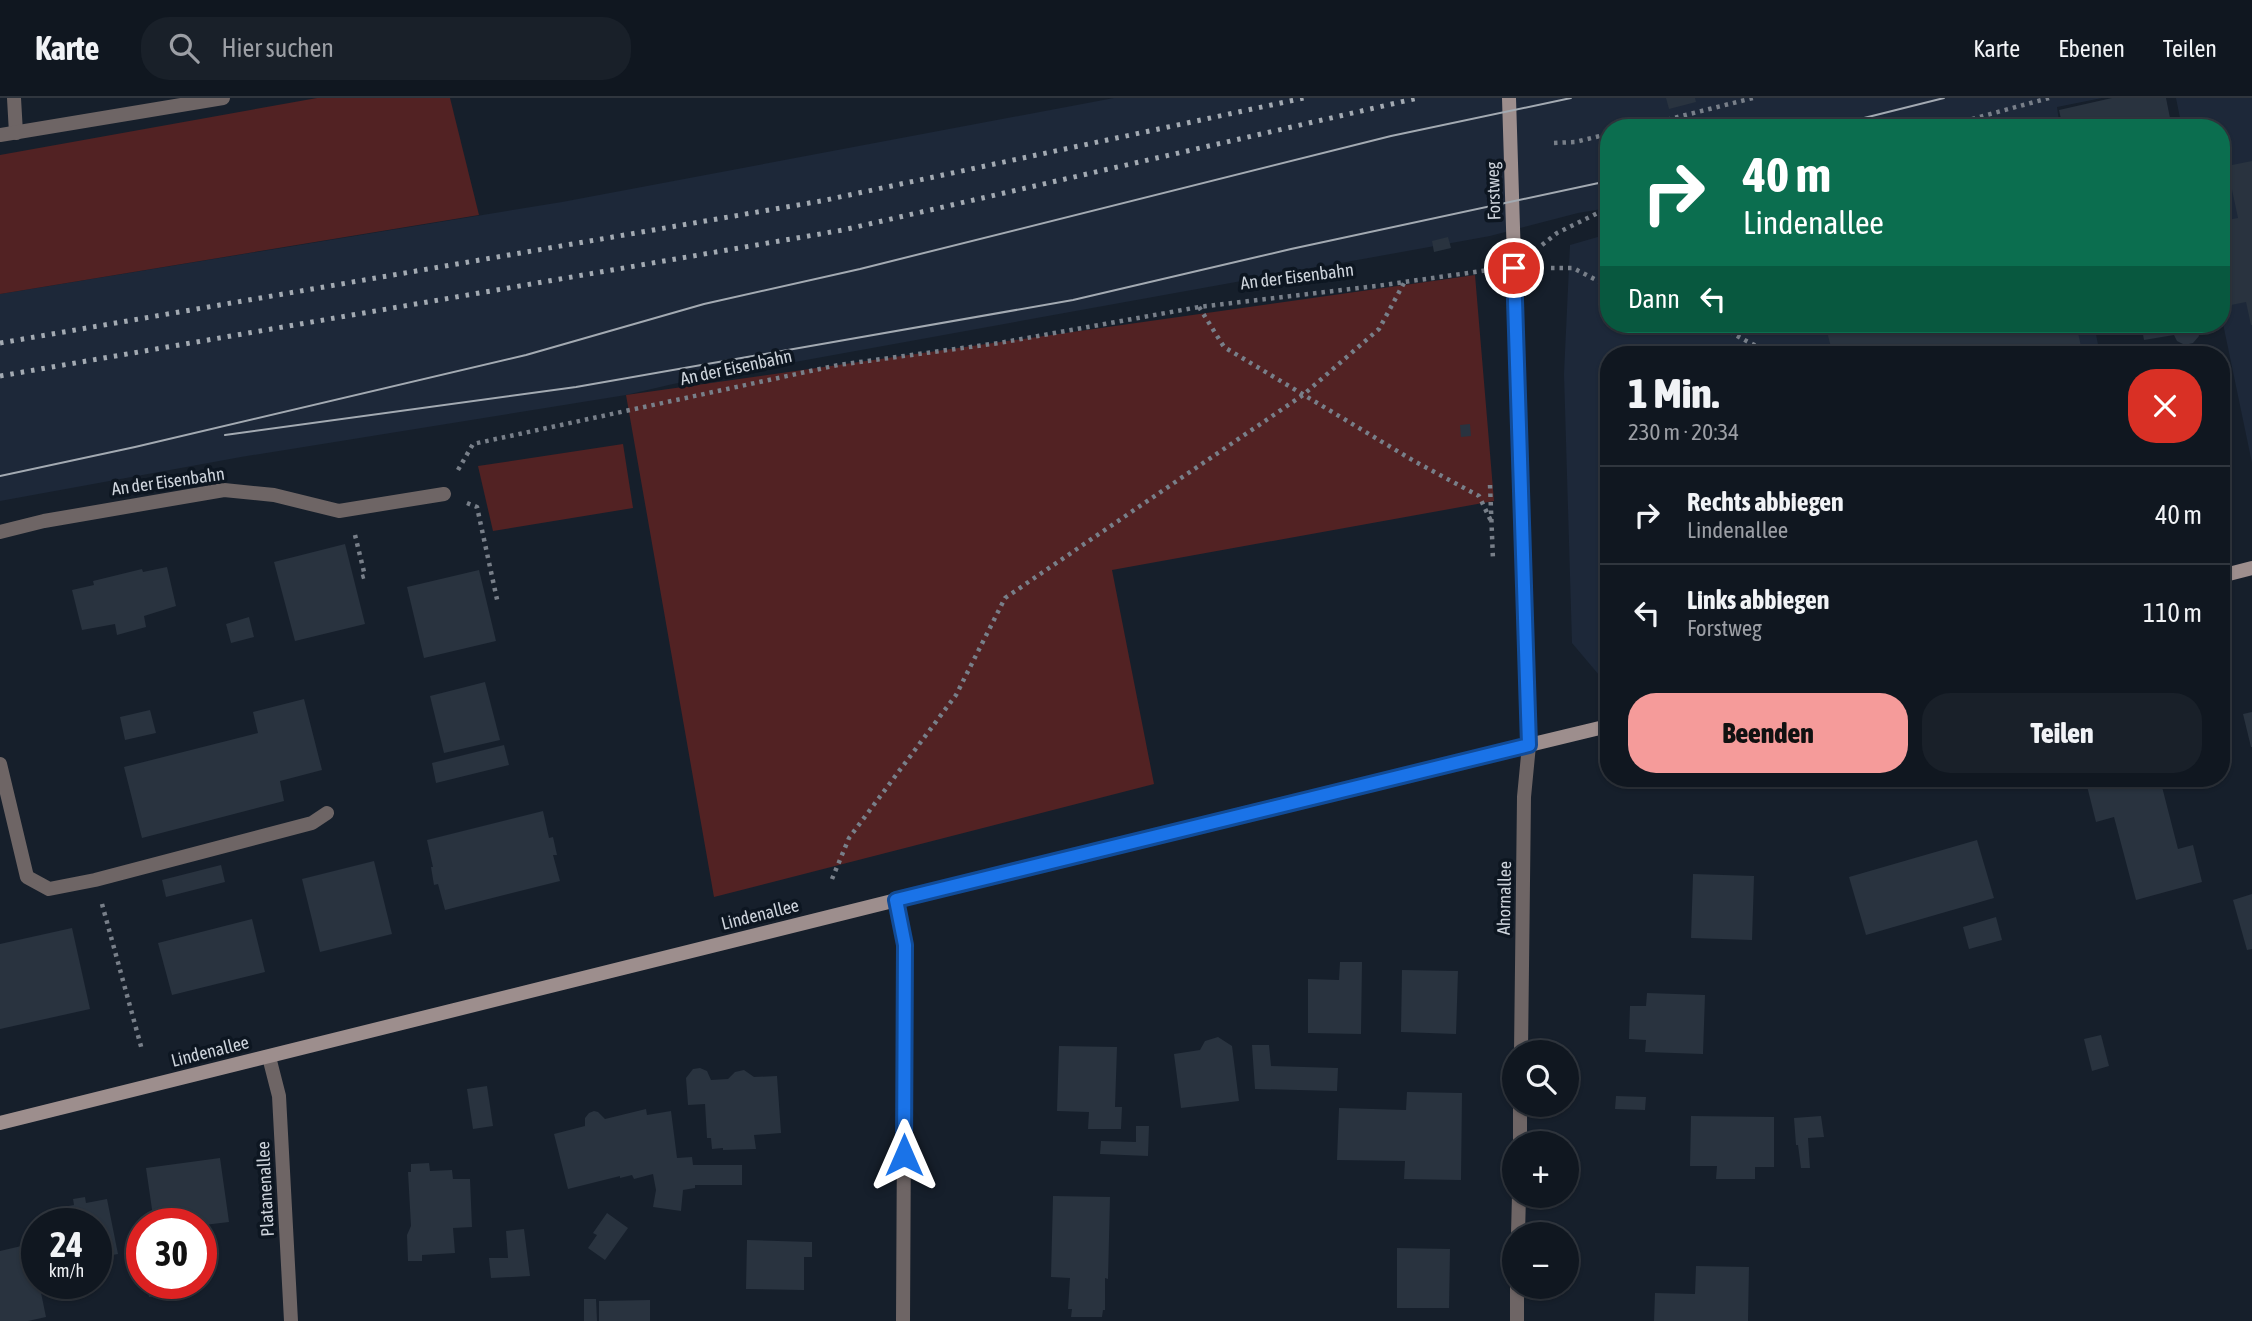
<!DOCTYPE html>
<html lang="de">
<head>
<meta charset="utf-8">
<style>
	body { margin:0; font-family:"Asap Condensed",sans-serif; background:#192029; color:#f1f3f6; height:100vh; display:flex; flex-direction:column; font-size:26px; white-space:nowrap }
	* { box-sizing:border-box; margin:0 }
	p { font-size:23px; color:#9c9fa5 }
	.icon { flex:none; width:38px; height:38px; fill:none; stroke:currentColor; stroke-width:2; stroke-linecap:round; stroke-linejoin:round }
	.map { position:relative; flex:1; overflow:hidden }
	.panel { position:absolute; left:1600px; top:248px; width:630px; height:441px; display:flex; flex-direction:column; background:#101720; border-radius:28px; box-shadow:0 2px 5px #0004,0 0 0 2px #30363e }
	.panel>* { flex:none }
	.hud { position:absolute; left:1600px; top:21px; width:630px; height:214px; border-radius:28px; box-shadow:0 2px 5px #0004,0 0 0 2px #30363e; background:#0b6e4f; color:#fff; overflow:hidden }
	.tools { position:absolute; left:1502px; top:942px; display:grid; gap:14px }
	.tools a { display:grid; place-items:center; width:77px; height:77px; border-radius:50%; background:#101720; box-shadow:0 2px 5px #0004,0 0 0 2px #30363e; font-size:35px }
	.speed { position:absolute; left:21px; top:1110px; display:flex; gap:14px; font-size:35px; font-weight:700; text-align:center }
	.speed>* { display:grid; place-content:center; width:91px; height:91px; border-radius:50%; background:#101720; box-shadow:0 2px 5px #0004,0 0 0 2px #30363e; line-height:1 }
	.speed small { font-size:18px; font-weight:400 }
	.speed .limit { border:10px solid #d22; background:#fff; color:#111 }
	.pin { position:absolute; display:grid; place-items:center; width:60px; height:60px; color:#fff; margin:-30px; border:4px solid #fff; border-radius:50%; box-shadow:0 2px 7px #0007 }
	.me { position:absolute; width:77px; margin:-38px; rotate:0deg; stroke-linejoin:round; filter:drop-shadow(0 0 5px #0008) }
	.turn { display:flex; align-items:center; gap:24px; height:147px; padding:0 28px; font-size:32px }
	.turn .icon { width:91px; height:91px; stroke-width:2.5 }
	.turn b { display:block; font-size:49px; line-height:60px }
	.then { display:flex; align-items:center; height:66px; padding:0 28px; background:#0003; gap:14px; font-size:26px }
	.round { display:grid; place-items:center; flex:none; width:74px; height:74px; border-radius:28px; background:#192029 }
	.head { display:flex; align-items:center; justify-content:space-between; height:119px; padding:0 28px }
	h1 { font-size:42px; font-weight:800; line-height:52px }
	.primary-button { display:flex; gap:14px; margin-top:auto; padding:14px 28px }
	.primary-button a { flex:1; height:80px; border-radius:28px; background:#f59b9a; color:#111; font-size:28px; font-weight:800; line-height:80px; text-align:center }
	.primary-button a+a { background:#192029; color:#f1f3f6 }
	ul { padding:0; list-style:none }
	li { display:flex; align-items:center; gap:21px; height:98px; padding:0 28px; border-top:2px solid #30363e }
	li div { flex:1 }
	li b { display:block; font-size:26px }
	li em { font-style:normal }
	header { display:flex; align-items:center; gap:42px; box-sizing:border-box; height:98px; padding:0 35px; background:#101720; border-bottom:2px solid #30363e }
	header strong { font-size:33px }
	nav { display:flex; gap:38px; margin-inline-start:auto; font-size:24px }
	.search { width:490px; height:63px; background:#192029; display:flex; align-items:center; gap:18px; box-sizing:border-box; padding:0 24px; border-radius:28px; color:#9c9fa5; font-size:26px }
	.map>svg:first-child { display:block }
</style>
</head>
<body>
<header>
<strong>Karte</strong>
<div class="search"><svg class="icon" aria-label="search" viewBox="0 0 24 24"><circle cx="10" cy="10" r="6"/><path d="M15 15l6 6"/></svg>Hier suchen</div>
<nav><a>Karte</a><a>Ebenen</a><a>Teilen</a></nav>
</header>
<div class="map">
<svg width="2252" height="1223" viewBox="0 0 2252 1223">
	<rect width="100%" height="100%" fill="#161f2b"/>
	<g fill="#1d2839">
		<polygon points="1114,0 2102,0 2057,9 2060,30 1608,30 1608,110 1578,115 1490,138 673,286 626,297 241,359 0,403 0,196 562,104"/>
		<polygon points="2176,0 2252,0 2252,365 2221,216 2221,30 2182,30"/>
		<polygon points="1608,136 1608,226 2094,226 2100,257 1608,257 1608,575 1599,577 1572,545 1564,276 1570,147"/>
	</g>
	<g fill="#522223">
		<polygon points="317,0 450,0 479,117 0,196 0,57"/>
		<polygon points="1475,177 1494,403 1112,472 1154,686 714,799 626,297"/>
		<polygon points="623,346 633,410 493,433 478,368"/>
	</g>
	<g fill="#29333f">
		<polygon points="1666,0 1695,0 1696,4 1669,11"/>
		<polygon points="2112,0 2166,0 2172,30 2063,30 2059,12"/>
		<polygon points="2252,63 2252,227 2251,227 2246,204 2221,209 2221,123 2238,120 2227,68"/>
		<polygon points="1448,139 1451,150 1434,154 1432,143"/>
		<polygon points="1825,226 2076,226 2083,257 1833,257"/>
		<polygon points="2141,226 2197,226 2199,238 2193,245 2185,247 2177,243 2174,237 2144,242"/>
		<polygon points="1470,326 1471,338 1461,339 1460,327"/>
		<polygon points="345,446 365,526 295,543 274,464"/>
		<polygon points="167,469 176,508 144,518 146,529 117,537 115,526 82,532 72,492 94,487 93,483 142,471 143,474"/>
		<polygon points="479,472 496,543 424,560 407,489"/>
		<polygon points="249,519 254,539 231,545 226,526"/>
		<polygon points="485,584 500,642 444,655 430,598"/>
		<polygon points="304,601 322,672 280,683 284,703 142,740 124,669 258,635 253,614"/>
		<polygon points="150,612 156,635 125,642 120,619"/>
		<polygon points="2252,614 2252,649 2251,649 2243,616"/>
		<polygon points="504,647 509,667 436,685 432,665"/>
		<polygon points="2098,681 2160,681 2178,751 2193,747 2202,784 2136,802 2114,719 2096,724 2086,684"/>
		<polygon points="543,713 549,740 553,739 557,757 553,757 560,783 445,812 438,786 434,787 431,769 433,769 427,742"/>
		<polygon points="1977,742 1994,800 1866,837 1849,779"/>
		<polygon points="374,763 392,836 320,854 302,781"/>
		<polygon points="221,767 225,784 166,799 162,782"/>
		<polygon points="1693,776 1754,778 1752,842 1691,840"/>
		<polygon points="2252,796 2252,851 2247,852 2233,802"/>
		<polygon points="1996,819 2002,842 1969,851 1963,829"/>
		<polygon points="252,821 265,874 172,897 158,845"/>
		<polygon points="72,830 90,911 0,931 0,846"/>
		<polygon points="1340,864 1362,864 1361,936 1308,935 1308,881 1339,882"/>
		<polygon points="1402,872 1458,873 1456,936 1401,934"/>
		<polygon points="1647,895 1705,897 1703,956 1645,954 1646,942 1629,941 1630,908 1646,908"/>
		<polygon points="2101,937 2109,968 2092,973 2084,941"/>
		<polygon points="1218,939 1232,948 1239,1003 1181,1010 1174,956 1200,952 1205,943"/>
		<polygon points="1252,947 1269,947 1271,968 1338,970 1337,993 1255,991"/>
		<polygon points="1059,948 1117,949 1115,1009 1122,1009 1121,1031 1088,1031 1089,1014 1057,1013"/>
		<polygon points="700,970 707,973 711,982 728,981 735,974 744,972 754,979 777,978 781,1035 754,1037 756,1051 723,1052 723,1050 712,1051 711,1040 707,1040 705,1006 688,1007 686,980 693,971"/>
		<polygon points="487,988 493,1028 473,1031 467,991"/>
		<polygon points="1407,994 1462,995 1461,1082 1404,1081 1405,1063 1337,1062 1339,1010 1406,1012"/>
		<polygon points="1616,998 1646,999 1645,1012 1615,1011"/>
		<polygon points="646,1011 647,1017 671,1013 677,1060 692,1059 693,1067 742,1067 742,1087 695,1087 695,1090 683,1092 681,1113 653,1109 656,1092 653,1076 634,1081 632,1077 620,1080 620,1078 568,1091 554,1036 585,1028 585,1020 589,1015 594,1013 598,1014 605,1021"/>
		<polygon points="1691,1018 1774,1019 1774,1069 1755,1069 1755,1081 1716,1081 1717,1068 1690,1068"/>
		<polygon points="1821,1018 1824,1039 1808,1040 1810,1070 1801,1070 1798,1047 1796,1047 1794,1020"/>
		<polygon points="1136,1028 1149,1028 1148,1058 1100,1056 1101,1043 1136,1044"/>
		<polygon points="220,1060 229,1124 204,1127 204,1129 201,1130 201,1125 154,1125 146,1070"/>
		<polygon points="429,1065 430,1073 452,1072 453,1081 470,1081 472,1129 453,1130 455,1155 422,1157 422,1163 408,1163 407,1137 411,1128 408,1074 411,1074 411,1066"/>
		<polygon points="1053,1098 1110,1099 1108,1181 1105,1180 1105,1212 1103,1212 1102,1219 1071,1219 1072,1211 1068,1211 1070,1180 1051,1179"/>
		<polygon points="85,1099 86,1105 107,1101 118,1156 96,1160 96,1125 60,1125 57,1110 74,1107 73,1101"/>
		<polygon points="607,1115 628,1130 605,1162 588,1150 597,1137 593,1135"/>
		<polygon points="524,1131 530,1178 491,1180 489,1160 508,1160 506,1133"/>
		<polygon points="747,1142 812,1144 812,1159 804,1159 804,1192 746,1191"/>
		<polygon points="30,1146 37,1185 39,1185 46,1219 28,1223 0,1223 0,1153"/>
		<polygon points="1397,1150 1450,1151 1449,1210 1397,1210"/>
		<polygon points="1696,1168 1749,1169 1748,1223 1654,1223 1655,1195 1695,1196"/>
		<polygon points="147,1185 171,1185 173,1195 149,1199"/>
		<polygon points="584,1201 596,1201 597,1223 584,1223"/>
		<polygon points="650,1202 650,1223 599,1223 599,1203"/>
	</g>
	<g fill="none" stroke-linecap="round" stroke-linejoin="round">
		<g stroke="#787f89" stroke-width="4.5" stroke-dasharray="3.5 5" stroke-linecap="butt">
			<polyline points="1634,30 1753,0"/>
			<polyline points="1939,30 2049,0"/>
			<polyline points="1554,45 1575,44 1608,36"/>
			<polyline points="1542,147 1557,135 1608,110"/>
			<polyline points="1551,170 1573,170 1608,188"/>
			<polyline points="1199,209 1224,249 1414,363 1479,398 1491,423 1494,423"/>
			<path d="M 1705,226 C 1714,229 1724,231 1732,235 C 1752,246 1766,256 1790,251"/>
			<polyline points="458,372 473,346 838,267 999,245 1199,209 1376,188 1489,172"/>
			<polyline points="1490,387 1493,462"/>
			<polyline points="467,405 477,409 498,506"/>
			<polyline points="355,437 365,478 358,480"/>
			<polyline points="832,781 849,740 956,597 1005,500 1303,297 1379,231 1404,185"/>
			<polyline points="102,806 142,952"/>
		</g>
		<g stroke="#6e6565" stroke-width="14">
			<polyline points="14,0 16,35"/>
			<polyline points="0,37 223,0"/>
			<polyline points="0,434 44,423 224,392 274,397 339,413 444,396"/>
			<polyline points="0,666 27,779 49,791 95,782 312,725 327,715"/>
			<polyline points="896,802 905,847 903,1223"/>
			<polyline points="1521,954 1524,699 1529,647"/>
			<polyline points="269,959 279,998 291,1223"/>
			<polyline points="1520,1045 1520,1006"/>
			<polyline points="1518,1136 1519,1097"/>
			<polyline points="1517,1223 1517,1188"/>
		</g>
		<g stroke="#9d8e8d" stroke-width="14">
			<polyline points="1509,0 1529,647"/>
			<polyline points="2221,478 2252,470"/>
			<polyline points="0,1025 1250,714 1608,628"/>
		</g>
		<g stroke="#a3aab2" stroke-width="2">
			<polyline points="1824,30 1944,0"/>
			<polyline points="225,337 576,289 1073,202 1291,151 1608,83"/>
			<polyline points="0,378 135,349 526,257 704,206 860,171 1391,38 1571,0"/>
		</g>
		<g stroke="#a3aab2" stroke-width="5" stroke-dasharray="3.5 7" stroke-linecap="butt">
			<polyline points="0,245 821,103 1304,0"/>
			<polyline points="0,278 843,132 1418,0"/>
		</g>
	</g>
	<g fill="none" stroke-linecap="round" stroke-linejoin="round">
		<g stroke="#114b97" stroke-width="18">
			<polyline id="route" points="904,1057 905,847 896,802 1529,647 1514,170"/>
		</g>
		<use href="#route" stroke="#1a73e8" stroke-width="12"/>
	</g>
	<g text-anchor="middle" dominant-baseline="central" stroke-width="7" stroke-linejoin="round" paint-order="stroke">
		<g font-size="18" fill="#cdd3db" stroke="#0d1621">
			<text transform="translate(1493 93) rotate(-92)">Forstweg</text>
			<text transform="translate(1297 178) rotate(-7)">An der Eisenbahn</text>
			<text transform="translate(736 269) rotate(-12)">An der Eisenbahn</text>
			<text transform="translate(168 383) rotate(-8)">An der Eisenbahn</text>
			<text transform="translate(1504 800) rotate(-89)">Ahornallee</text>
			<text transform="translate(760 816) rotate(-14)">Lindenallee</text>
			<text transform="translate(210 953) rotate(-14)">Lindenallee</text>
			<text transform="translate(265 1091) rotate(-93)">Platanenallee</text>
		</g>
	</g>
</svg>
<div class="tools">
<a><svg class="icon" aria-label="search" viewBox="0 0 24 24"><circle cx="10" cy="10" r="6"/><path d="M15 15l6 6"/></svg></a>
<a>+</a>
<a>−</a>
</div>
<div class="speed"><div>24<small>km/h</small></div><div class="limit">30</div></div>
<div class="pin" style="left:1514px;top:170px;background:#d93025"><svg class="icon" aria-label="arrive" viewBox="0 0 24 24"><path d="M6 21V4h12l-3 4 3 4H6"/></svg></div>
<svg class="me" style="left:904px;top:1057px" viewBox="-20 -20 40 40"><path d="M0-17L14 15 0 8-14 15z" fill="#1a73e8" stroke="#fff" stroke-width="4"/></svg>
<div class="hud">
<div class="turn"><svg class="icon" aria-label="right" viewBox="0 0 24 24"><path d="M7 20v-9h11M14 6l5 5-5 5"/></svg><div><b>40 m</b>Lindenallee</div></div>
<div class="then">Dann<svg class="icon" aria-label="left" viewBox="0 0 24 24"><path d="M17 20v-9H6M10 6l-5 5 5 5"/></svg></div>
</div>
<section class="panel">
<div class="head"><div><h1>1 Min.</h1><p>230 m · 20:34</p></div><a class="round" style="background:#d93025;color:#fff"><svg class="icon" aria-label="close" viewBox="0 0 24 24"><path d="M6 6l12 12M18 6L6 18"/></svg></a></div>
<ul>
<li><svg class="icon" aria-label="right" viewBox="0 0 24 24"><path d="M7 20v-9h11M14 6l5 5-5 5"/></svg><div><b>Rechts abbiegen</b><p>Lindenallee</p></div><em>40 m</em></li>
<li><svg class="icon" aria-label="left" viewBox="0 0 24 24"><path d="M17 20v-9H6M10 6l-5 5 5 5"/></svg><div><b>Links abbiegen</b><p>Forstweg</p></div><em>110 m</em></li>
</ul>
<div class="primary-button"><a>Beenden</a><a>Teilen</a></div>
</section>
</div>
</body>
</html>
